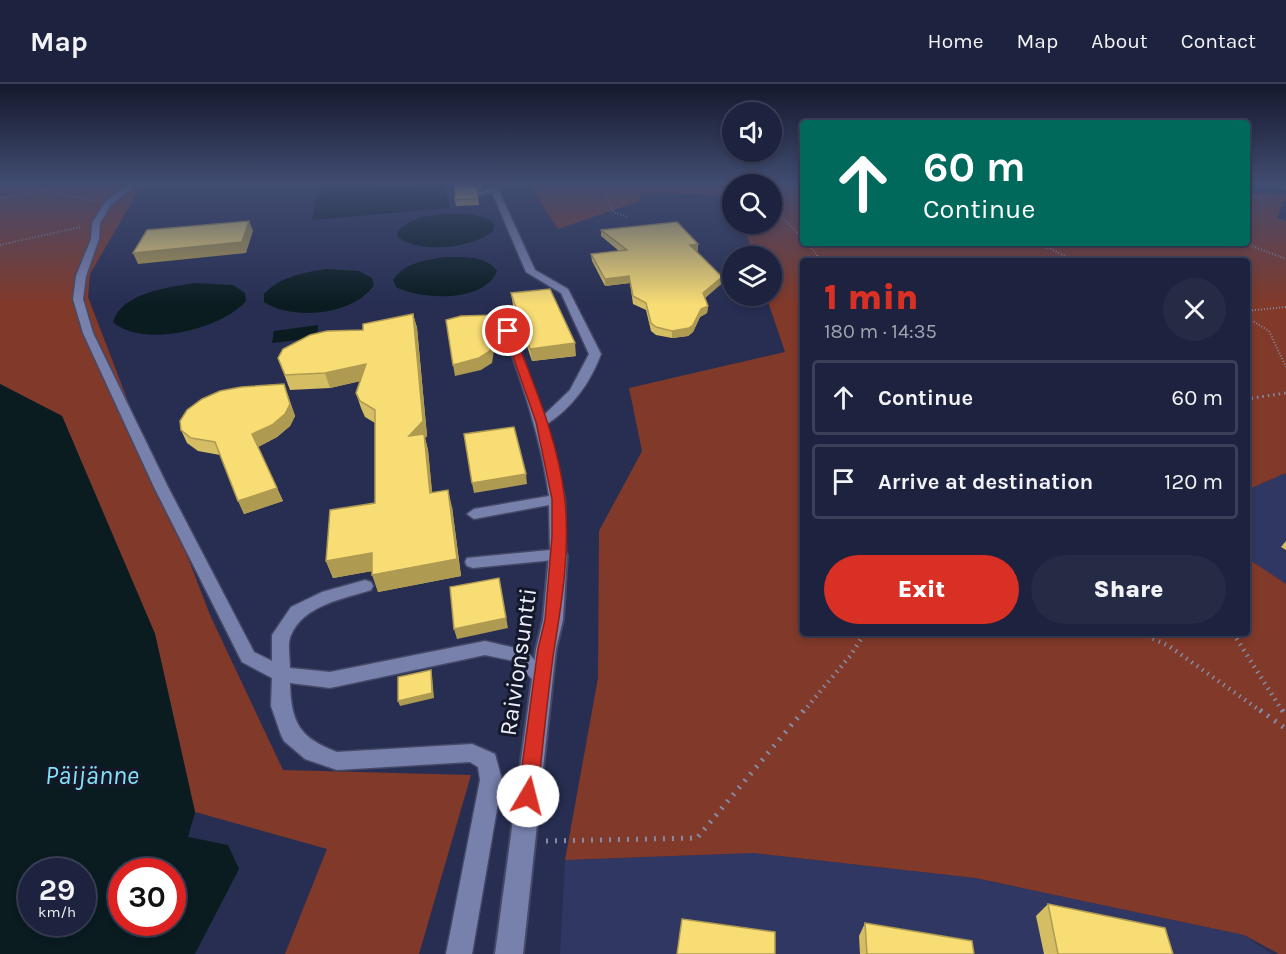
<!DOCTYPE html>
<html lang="en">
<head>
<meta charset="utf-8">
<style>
	body { margin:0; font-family:Karla,sans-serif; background:#252a45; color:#f1f3f6; height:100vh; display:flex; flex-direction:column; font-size:22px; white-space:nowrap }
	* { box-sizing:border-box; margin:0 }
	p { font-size:20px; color:#a0a4b0 }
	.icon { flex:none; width:33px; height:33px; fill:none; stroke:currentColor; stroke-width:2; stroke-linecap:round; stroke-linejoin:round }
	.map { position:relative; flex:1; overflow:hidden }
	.panel { position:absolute; left:800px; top:174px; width:450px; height:378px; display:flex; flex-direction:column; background:#1d223e; border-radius:6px; box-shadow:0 3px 9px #0003,0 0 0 2px #3b3f58 }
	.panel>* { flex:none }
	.banner { position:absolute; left:800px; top:36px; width:450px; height:126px; border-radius:6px; box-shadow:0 3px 9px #0003,0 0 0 2px #3b3f58; background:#00695c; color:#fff; overflow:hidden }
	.controls { position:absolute; left:722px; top:18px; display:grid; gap:12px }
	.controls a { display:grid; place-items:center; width:60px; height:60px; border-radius:50%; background:#1d223e; box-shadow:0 3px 9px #0003,0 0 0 2px #3b3f58; font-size:30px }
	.speed { position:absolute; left:18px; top:774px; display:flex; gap:12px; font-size:30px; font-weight:700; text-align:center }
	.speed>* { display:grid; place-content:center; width:78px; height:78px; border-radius:50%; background:#1d223e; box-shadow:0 3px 9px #0003,0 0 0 2px #3b3f58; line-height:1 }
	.speed small { font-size:15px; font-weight:400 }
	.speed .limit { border:9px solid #d22; background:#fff; color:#111 }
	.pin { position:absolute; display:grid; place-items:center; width:51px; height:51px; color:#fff; margin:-26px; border:3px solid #fff; border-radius:50%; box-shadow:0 2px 6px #0007 }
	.me { position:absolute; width:66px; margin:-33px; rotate:8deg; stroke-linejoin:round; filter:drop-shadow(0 0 4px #0008) }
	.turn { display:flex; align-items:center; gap:21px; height:126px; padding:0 24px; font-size:27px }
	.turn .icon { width:78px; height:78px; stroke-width:2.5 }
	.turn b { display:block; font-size:42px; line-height:51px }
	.round { display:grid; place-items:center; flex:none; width:63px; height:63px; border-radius:32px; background:#252a45 }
	.headline { display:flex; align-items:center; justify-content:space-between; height:102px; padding:0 24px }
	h1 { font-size:36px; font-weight:800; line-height:45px; color:#d93025 }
	.cta { display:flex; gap:12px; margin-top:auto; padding:12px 24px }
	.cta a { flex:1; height:69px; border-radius:36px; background:#d93025; color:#fff; font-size:24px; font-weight:800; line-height:69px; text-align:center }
	.cta a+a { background:#252a45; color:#f1f3f6 }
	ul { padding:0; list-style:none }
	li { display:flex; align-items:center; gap:18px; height:75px; margin:0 12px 9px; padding:0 12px; border:3px solid #3b3f58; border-radius:6px }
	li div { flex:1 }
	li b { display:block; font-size:22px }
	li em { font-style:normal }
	header { display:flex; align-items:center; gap:36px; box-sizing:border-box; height:84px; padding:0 30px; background:#1d223e; border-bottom:2px solid #3b3f58 }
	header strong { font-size:28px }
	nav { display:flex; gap:33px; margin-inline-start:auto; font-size:21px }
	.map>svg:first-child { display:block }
</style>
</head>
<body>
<header>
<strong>Map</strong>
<nav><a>Home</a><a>Map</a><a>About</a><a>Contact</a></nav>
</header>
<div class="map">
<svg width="1286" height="870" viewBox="0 0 1286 870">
	<rect width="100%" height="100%" fill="#272e52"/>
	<g fill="#303763">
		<polygon points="1286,389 1286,500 1247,474 1246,406"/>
		<polygon points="754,769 974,794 1244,851 1272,870 560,870 565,776"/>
	</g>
	<g fill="#813929">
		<polygon points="0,99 143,99 90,190 88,213 210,531 283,686 471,691 419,870 285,870 327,765 195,728 155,550 62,332 0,300"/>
		<polygon points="528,99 802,99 802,159 1246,159 1247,109 1286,110 1286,117 1283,118 1277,134 1286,137 1286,389 1247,406 1246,177 802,177 802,549 1246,549 1247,474 1286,500 1286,870 1279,870 1244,851 975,794 754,769 565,776 598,594 599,447 642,367 629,304 785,268 766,212 771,212 771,172 754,172 743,140 771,140 771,100 732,100 732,111 639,109 640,117 558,145"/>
	</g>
	<g fill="#0a1c20" fill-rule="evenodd">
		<polygon points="322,99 429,99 321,108"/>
		<polygon points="444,99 450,124 312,136 317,109"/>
		<path d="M 441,130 L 471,130 L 490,136 L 494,141 L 493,147 C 473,164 418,171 397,152 L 398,147 C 409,135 425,132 441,130 Z"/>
		<path d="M 446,173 C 463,173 486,171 497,187 C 485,219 421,216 396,203 L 393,196 C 405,178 426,176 446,173 Z"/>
		<path d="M 326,185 L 359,187 L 372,194 L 374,201 C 354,231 293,237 264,218 L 264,210 C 281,192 303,189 326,185 Z"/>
		<path d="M 196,199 L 233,201 L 245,209 L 246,217 C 222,245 143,265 113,238 C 122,208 170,203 196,199 Z"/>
		<polygon points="318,241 317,254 272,259 274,247"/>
		<path d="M 0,300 L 62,332 L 155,550 L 195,728 L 188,753 L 228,761 L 239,785 L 195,870 L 0,870 ZM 32,788 L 82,788 L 82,838 L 32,838 ZM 122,788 L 172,788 L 172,838 L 122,838 Z"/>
	</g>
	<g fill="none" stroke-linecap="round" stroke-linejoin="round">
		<g stroke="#454967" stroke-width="3">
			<g id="service">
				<path d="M 185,99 L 134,103 L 111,121 L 100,139 L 99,155 L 86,192 L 83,215 L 93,249 L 168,403 L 254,568 L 272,577 L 272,551 L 291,523 L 322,508 L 365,496 L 371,498 L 373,502 L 371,506 C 343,515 304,521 291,551 C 287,559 290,574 290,584 L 330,588 L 485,557 L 525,566 L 552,594 L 550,599 L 543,602 L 536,599 L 514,577 L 485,571 L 330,604 L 290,599 C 291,638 299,654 337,668 L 472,660 L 495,670 L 502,696 L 472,870 L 446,870 L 480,696 L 478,683 L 470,678 L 337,686 L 305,675 L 284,657 L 281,651 L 271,622 L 272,594 L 242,578 L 154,403 L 83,249 L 73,215 L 76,192 L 91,155 L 92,139 L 105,118 L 130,99 Z"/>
				<path d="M 492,104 L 498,105 L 535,186 L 568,205 L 601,270 C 590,299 573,323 547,340 L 565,415 L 566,471 L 564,475 L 473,484 L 467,482 L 465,478 L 467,474 L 550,466 L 549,421 L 474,435 L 467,430 L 474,425 L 549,412 C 541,355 523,301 503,247 L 508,244 L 513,247 L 544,331 L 570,306 L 589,270 L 561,209 L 526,188 L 492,108 L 480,111 L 476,109 Z"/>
			</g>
		</g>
		<g stroke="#454967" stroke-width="4">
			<g id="minor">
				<polygon points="1275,99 1286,100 1286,105"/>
				<polygon points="558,465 564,467 567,471 563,536 556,565 523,870 495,870 536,565 543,536 549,471 552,467"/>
			</g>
		</g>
		<g stroke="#868ba5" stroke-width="2" stroke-dasharray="1 2" stroke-linecap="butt">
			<polyline points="601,99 613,128 628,133"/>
			<polyline points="726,99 732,103"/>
			<polyline points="0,114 48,106 93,117"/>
			<polyline points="1246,114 1270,111"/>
			<polyline points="771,123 802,153"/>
			<polyline points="808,159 821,177"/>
			<polyline points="1027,159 1051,165 1075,177"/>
			<polyline points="1244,159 1286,175"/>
			<polyline points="0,161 80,143"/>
			<polyline points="1246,227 1286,223"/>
			<polyline points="1246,233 1269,247 1286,283"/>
			<polyline points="802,289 802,294"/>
		</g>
		<polyline stroke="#868ba5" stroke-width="3" stroke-dasharray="1.5 4" stroke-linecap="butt" points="1246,315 1286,309"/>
		<g stroke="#868ba5" stroke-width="4.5" stroke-dasharray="1.5 5" stroke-linecap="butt">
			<polyline points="1141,549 1169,562 1262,628"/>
			<polyline points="1233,549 1283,628"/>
			<polyline points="803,628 850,572 865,549"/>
		</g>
		<g stroke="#868ba5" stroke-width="5" stroke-dasharray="2 7" stroke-linecap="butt">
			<polyline points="1260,626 1286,645"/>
			<polyline points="1282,626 1286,632"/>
			<polyline points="546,757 697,754 804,626"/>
		</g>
		<use href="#service" fill="#7881ac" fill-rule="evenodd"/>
		<use href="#minor" fill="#7881ac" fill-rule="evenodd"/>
	</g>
	<g fill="#d5bd64">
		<polygon points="482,105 477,107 479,121 456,122 455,116"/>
		<polygon points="601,146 698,167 696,167 721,200 705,214 708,222 707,229 700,233 693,248 688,252 672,254 656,251 651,247 646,226 633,220 630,199 605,202 592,177 591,170 619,167 601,152"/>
		<polygon points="511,209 576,272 532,277 513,221"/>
		<polygon points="413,230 417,244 427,352 425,354 428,366 432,409 452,423 461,492 378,508 372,487 333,494 326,477 375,419 375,339 365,333 361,324 356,309 360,297 330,304 290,306 278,274"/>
		<polygon points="288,312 295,332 290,342 277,353 258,363 283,417 244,430 220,371 198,367 187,359 181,346"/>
		<polygon points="1286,457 1286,466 1281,463"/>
		<polygon points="1048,820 1173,870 1044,870 1036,832"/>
		<polygon points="865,839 974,870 860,870 859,852"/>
	</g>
	<g fill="#ae9a51">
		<polygon points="479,99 482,99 482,105 477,107 479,121 477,107 473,101"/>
		<polygon points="249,137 253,147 246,169 138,180 133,169"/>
		<polygon points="698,160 698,167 690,168 690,161"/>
		<polygon points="629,192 630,199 605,202 605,195"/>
		<polygon points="722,193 721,200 702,216 703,209"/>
		<polygon points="708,222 707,229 700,233 693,248 688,252 672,254 672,247 701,225"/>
		<polygon points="413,230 417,244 427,352 425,354 428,366 434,426 409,352"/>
		<polygon points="497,231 498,242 492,279 481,286 455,292 453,281"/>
		<polygon points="575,259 576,272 532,277 530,265"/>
		<polygon points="366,280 370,295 330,304 325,289"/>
		<polygon points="284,300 295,332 290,342 277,353 258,363 252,350"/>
		<polygon points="526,390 527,400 474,409 472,399"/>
		<polygon points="277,404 283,417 244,430 238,417"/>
		<polygon points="448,406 452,423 461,492 378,508 372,491"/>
		<polygon points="372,469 378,486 333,494 326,477"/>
		<polygon points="499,494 508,544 457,555 454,545"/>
		<polygon points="431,586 432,591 434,614 400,622 398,617"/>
	</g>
	<g fill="#f8dc74" stroke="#ae9a51" stroke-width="1.5">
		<polygon points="455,99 479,99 473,101 477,106 478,114 455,116"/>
		<polygon points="249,137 242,158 133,169 147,146"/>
		<polygon points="677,138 698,160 690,161 722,193 703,209 708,222 701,225 693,241 689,244 672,247 656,243 651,239 646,219 633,212 629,192 605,195 591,170 627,166 601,146"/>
		<polygon points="550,205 575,259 530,265 511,209"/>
		<polygon points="413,230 423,337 409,352 424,350 430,409 448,406 457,475 372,491 372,469 326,477 330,426 375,419 375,326 360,317 356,309 366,280 325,289 285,291 278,274 283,265 310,251 327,247 363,246 363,240"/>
		<polygon points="497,231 490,267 479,274 453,281 446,236 461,232"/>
		<polygon points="284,300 290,320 285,330 272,341 252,350 277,404 238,417 215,358 191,354 181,346 180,337 187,326 202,315 220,307 241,303"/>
		<polygon points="514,343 526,390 472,399 464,350"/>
		<polygon points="499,494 506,534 454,545 450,503"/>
		<polygon points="431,586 432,609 398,617 398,593"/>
		<polygon points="1048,820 1165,844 1173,870 1058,870"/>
		<polygon points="682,835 775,848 775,870 677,870"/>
		<polygon points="865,839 972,857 974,870 867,870"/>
	</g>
	<linearGradient id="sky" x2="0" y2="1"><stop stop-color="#15192d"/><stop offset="0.45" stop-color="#414c71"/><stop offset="1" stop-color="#414c71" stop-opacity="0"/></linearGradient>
	<rect width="1286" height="221" fill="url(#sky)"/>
	<path fill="#d93025" stroke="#8d1f18" stroke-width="1.5" d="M 508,244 L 513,247 C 534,301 559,358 565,417 C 570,467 562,517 554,566 C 547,615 543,663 537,712 L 535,718 L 528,721 L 521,718 L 518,712 L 538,565 L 545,536 L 552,452 L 552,415 L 536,338 L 504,247 Z"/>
	<g text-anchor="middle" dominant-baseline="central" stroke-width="6" stroke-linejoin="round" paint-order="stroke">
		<g font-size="24" fill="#ebeffd" stroke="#141828">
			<text transform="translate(518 578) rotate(-82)">Raivionsuntti</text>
		</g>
		<g font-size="26" font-style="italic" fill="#84e2f8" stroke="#141828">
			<text x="92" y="691">Päijänne</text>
		</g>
	</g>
</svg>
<div class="controls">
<a><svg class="icon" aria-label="sound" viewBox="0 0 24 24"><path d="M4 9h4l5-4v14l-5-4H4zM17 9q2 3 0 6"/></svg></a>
<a><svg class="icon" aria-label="search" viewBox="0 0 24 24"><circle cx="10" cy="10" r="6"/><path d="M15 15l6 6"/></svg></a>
<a><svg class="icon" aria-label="layers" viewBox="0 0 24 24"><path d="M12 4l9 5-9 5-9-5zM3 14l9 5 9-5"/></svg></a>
</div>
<div class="speed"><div>29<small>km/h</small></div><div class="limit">30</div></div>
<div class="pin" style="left:508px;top:247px;background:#d93025"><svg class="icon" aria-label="arrive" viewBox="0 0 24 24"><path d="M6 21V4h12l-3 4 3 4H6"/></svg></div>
<svg class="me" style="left:528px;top:712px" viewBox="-20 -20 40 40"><circle r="19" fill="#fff"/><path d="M0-13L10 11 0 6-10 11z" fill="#d93025"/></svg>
<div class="banner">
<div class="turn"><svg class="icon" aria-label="ahead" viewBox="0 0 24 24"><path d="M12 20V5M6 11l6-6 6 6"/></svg><div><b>60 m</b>Continue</div></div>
</div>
<section class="panel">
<div class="headline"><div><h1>1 min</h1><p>180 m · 14:35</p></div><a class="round"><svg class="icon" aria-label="close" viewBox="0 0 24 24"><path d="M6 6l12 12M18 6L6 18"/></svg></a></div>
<ul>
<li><svg class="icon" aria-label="ahead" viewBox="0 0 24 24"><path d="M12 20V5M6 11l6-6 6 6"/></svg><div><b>Continue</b></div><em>60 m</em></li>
<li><svg class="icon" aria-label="arrive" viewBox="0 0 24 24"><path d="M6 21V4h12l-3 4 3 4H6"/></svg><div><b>Arrive at destination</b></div><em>120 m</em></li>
</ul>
<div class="cta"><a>Exit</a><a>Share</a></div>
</section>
</div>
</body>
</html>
